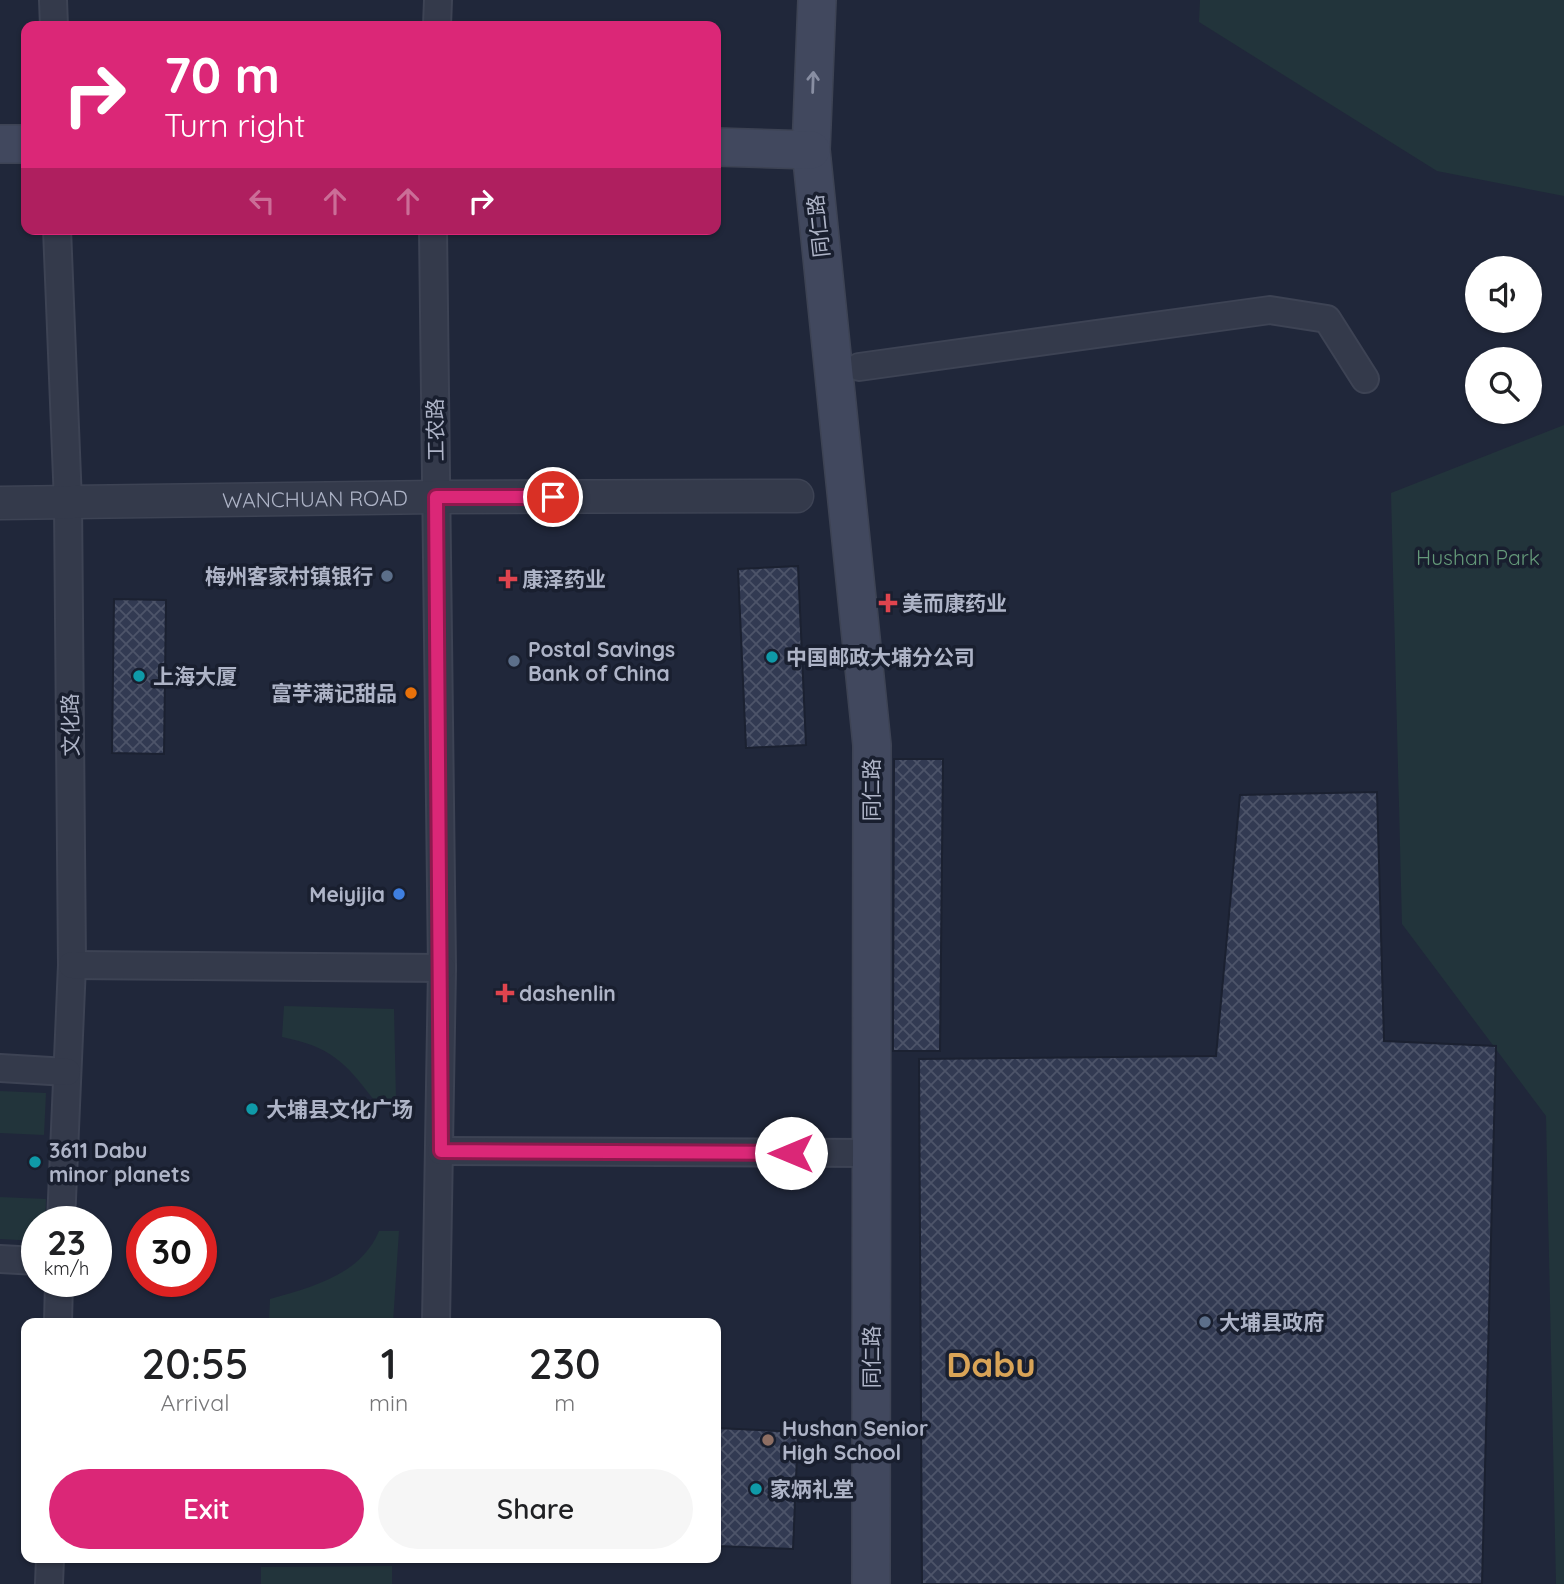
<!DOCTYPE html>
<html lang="en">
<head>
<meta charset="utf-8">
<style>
	body { margin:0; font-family:Quicksand,"Noto Sans SC",sans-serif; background:#f6f6f6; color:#202124; height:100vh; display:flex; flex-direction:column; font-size:26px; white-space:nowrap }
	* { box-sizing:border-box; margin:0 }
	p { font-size:23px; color:#757577 }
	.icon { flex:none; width:38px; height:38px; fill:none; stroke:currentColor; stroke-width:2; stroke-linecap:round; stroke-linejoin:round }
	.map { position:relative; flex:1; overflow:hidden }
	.sheet { position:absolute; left:21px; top:1318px; width:700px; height:245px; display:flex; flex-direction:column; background:#fff; border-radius:14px; box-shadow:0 2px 5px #0004 }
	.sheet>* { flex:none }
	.hud { position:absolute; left:21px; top:21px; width:700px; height:214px; border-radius:14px; box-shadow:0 2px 5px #0004; background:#db2777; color:#fff; overflow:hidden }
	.fabs { position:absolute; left:1465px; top:256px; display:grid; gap:14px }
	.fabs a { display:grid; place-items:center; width:77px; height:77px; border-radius:50%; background:#fff; box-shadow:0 2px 5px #0004; font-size:35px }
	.speed { position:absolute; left:21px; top:1206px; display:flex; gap:14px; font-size:35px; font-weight:700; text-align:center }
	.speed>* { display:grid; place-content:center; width:91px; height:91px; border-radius:50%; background:#fff; box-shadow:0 2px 5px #0004; line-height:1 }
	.speed small { font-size:18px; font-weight:400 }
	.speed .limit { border:10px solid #d22; background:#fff; color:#111 }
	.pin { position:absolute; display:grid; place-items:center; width:60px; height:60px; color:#fff; margin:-30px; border:4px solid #fff; border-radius:50%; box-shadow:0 2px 7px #0007 }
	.me { position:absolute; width:77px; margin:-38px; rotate:270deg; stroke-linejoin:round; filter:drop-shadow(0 0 5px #0008) }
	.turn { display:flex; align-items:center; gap:24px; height:147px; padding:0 28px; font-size:32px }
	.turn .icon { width:91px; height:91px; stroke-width:2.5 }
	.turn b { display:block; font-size:49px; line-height:60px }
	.lanes { display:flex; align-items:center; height:66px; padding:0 28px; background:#0003; justify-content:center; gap:35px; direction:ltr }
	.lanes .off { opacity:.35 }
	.eta { display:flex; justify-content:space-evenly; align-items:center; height:119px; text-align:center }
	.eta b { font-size:42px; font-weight:600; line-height:49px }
	.action { display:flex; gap:14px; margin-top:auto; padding:14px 28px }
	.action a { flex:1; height:80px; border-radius:42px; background:#db2777; color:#fff; font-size:28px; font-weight:600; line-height:80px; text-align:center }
	.action a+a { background:#f6f6f6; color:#202124 }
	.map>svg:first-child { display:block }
</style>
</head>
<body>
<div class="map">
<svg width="1564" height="1584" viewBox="0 0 1564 1584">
	<defs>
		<pattern id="building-cross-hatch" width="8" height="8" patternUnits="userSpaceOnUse" patternTransform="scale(1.75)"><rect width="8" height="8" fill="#323a52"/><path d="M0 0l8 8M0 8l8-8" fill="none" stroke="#4d5469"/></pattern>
	</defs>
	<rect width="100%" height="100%" fill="#20273a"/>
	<g fill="#22343b">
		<polygon points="1200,0 1564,0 1564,196 1437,171 1199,22"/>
		<polygon points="1564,425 1564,1584 1556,1584 1546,1116 1402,924 1391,493"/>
		<path d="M 284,1006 L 394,1009 L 396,1100 L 374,1100 C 344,1061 331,1047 282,1037 Z"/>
		<polygon points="0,1091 46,1093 44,1135 0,1133"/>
		<polygon points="0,1197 46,1199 45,1221 37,1222 37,1241 0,1239"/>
		<path d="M 379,1231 L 399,1231 L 393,1323 L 269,1323 L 270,1299 C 312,1287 361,1275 379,1231 Z"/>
		<polygon points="392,1566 392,1584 261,1584 261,1567"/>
	</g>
	<g fill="url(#building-cross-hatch)" stroke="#1b2131" stroke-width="2">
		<polygon points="798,566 806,745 746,748 738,569"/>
		<polygon points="114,599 166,600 164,754 112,753"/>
		<polygon points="894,759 943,759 940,1051 893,1051"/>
		<polygon points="1377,792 1384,1041 1496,1046 1482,1584 922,1584 919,1059 1216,1056 1240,795"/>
		<polygon points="716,1428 798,1432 793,1549 716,1546"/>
	</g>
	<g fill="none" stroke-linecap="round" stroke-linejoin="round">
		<g stroke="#3d4354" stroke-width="30">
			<g id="minor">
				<polyline points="53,0 54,26"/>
				<polyline points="437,26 438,0"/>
				<polyline points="57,229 68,502 72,965 61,1222"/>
				<polyline points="433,229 442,968 436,1323"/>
				<polyline points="859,367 1270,310 1327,319 1365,379"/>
				<polyline points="72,965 442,968"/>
				<polyline points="0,1068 67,1072"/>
				<polyline points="441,1151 870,1153"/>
				<polyline points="0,1259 37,1261"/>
				<polyline points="58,1323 59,1281"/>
				<polyline points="49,1584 50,1558"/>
			</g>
		</g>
		<g stroke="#3d4354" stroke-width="35">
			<g id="tertiary">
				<path id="s1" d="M 0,503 L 436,497 L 797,496"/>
			</g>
		</g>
		<g stroke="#3d4354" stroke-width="40">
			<g id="secondary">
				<polyline points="817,0 811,150 872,745 871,1584"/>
				<polyline points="0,144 26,144"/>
				<polyline points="716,147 811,150"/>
			</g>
		</g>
		<use href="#minor" stroke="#343a4b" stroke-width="26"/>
		<use href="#tertiary" stroke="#343a4b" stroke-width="32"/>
		<use href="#secondary" stroke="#41485e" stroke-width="37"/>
	</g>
	<defs><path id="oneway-shaft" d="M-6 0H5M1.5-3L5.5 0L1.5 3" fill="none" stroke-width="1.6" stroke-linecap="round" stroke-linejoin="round" transform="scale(1.75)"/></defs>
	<use stroke="#888ea2" href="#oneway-shaft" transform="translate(813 82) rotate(-88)"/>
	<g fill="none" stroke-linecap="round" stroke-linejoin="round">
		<g stroke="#8e194d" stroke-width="18">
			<polyline id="route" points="553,497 436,497 441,1151 791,1153"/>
		</g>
		<use href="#route" stroke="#db2777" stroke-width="12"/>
	</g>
	<g fill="#5c6f8a" stroke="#191f2f" stroke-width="2.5">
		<circle cx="387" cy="576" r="7"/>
		<circle cx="514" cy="661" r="7"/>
		<circle cx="1205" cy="1322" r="7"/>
	</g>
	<g fill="#e0444e" stroke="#191f2f" stroke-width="2.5">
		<path d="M504.5 568.5h7v7h7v7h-7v7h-7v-7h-7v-7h7z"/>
		<path d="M884.5 592.5h7v7h7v7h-7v7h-7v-7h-7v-7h7z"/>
		<path d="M501.5 982.5h7v7h7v7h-7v7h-7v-7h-7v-7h7z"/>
	</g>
	<g fill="#0f9aa8" stroke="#191f2f" stroke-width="2.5">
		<circle cx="772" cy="657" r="7"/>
		<circle cx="139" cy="676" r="7"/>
		<circle cx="252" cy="1109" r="7"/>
		<circle cx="35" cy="1162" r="7"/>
		<circle cx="756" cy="1489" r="7"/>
	</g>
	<circle fill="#e8710a" stroke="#191f2f" stroke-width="2.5" cx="411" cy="693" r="7"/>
	<circle fill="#3f7fe0" stroke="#191f2f" stroke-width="2.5" cx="399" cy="894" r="7"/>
	<circle fill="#8d6e63" stroke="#191f2f" stroke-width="2.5" cx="768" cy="1440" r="7"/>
	<g text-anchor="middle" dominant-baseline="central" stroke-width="7" stroke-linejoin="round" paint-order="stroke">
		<g font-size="21" fill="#aeb4c7" stroke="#191f2f">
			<text transform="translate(818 226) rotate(-96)">同仁路</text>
			<text transform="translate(435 430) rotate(-91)">工农路</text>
			<text stroke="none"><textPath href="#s1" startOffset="315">WANCHUAN ROAD</textPath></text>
			<text transform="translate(70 725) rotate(-91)">文化路</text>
			<text transform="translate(871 790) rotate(-90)">同仁路</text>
			<text transform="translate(871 1357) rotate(-90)">同仁路</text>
		</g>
		<g font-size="21" fill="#649979" stroke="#191f2f">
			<text x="1478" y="557">Hushan Park</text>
		</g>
		<g font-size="21" font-weight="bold" fill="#aeb4c7" stroke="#191f2f" text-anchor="start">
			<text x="373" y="576" text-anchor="end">梅州客家村镇银行</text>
			<text x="522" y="579">康泽药业</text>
			<text x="902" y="603">美而康药业</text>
			<text x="528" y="649">Postal Savings<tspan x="528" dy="24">Bank of China</tspan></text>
			<text x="786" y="657">中国邮政大埔分公司</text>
			<text x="153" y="676">上海大厦</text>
			<text x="397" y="693" text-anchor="end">富芋满记甜品</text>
			<text x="385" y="894" text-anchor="end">Meiyijia</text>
			<text x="519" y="993">dashenlin</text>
			<text x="266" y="1109">大埔县文化广场</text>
			<text x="49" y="1150">3611 Dabu<tspan x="49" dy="24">minor planets</tspan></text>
			<text x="1219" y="1322">大埔县政府</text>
			<text x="782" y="1428">Hushan Senior<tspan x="782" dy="24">High School</tspan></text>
			<text x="770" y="1489">家炳礼堂</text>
		</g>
		<g font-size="35" font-weight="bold" fill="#d9a457" stroke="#191f2f">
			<text x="991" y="1364">Dabu</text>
		</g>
	</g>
</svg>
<div class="fabs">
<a><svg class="icon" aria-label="sound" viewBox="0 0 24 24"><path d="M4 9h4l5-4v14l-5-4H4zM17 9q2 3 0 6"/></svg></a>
<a><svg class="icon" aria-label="search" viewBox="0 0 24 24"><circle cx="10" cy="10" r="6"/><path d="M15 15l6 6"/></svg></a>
</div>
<div class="speed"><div>23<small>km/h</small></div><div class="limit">30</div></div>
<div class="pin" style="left:553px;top:497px;background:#d93025"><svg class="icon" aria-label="arrive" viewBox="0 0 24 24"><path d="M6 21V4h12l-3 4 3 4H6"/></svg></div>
<svg class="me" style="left:791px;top:1153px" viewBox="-20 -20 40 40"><circle r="19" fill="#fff"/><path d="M0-13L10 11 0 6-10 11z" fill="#db2777"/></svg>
<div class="hud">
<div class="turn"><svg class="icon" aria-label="right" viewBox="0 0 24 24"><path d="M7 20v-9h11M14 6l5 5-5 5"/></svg><div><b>70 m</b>Turn right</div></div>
<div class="lanes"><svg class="icon off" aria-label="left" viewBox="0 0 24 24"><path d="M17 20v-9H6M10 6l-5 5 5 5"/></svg><svg class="icon off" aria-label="ahead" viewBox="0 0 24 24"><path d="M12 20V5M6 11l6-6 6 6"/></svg><svg class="icon off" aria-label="ahead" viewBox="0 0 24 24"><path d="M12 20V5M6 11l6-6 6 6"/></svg><svg class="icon" aria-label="right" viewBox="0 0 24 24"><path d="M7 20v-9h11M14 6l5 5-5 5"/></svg></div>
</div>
<section class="sheet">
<div class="eta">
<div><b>20:55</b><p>Arrival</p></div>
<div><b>1</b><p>min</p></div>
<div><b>230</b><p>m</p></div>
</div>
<div class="action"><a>Exit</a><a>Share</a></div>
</section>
</div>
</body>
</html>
